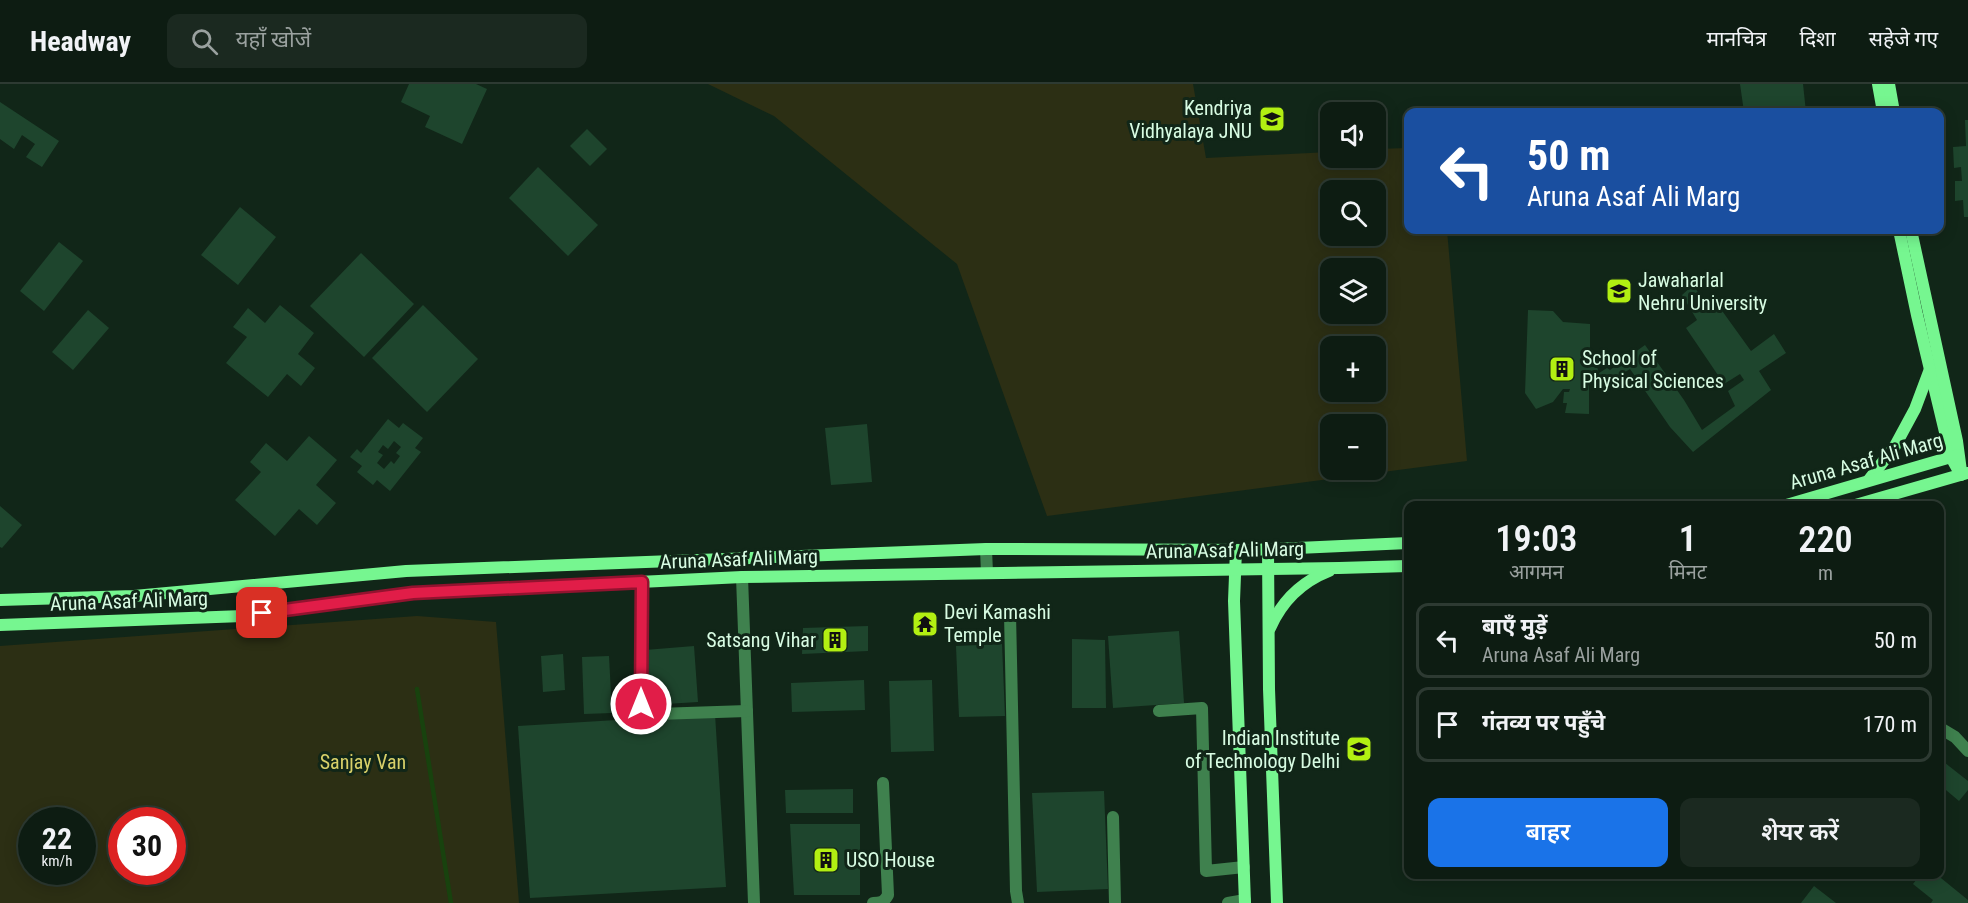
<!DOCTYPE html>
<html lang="hi">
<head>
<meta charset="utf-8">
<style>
	body { margin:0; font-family:"Roboto Condensed","Noto Sans Devanagari",sans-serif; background:#1b2920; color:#f1f3f6; height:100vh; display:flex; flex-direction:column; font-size:22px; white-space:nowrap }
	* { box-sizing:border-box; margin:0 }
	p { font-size:20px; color:#9aa19f }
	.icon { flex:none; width:33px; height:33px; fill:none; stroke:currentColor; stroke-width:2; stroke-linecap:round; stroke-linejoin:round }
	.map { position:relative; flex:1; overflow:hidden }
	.drawer { position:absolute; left:1404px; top:417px; width:540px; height:378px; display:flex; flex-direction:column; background:#0d1c12; border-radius:12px; box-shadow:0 3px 15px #0003,0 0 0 2px #2d3a32 }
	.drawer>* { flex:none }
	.banner { position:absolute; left:1404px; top:24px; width:540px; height:126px; border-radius:12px; box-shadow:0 3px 15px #0003,0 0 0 2px #2d3a32; background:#1a4fa0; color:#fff; overflow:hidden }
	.fabs { position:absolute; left:1320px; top:18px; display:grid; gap:12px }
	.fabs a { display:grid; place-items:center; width:66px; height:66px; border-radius:12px; background:#0d1c12; box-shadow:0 3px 15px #0003,0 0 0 2px #2d3a32; font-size:30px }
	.speed { position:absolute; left:18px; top:723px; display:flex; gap:12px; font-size:30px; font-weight:700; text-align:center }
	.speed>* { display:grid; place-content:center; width:78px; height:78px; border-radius:50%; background:#0d1c12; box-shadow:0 3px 15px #0003,0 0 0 2px #2d3a32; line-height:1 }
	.speed small { font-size:15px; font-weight:400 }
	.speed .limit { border:9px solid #d22; background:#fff; color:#111 }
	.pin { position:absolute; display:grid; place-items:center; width:51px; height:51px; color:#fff; margin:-26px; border-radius:12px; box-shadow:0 3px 9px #0006 }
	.me { position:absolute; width:66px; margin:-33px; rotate:0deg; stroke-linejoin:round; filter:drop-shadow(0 0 4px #0008) }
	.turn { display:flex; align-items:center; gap:21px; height:126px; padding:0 24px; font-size:27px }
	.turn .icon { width:78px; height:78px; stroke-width:2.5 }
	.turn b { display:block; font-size:42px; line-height:51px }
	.eta { display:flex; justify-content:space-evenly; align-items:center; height:102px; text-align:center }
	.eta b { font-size:36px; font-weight:600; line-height:42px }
	.primary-button { display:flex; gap:12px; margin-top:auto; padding:12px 24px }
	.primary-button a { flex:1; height:69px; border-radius:12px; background:#1a73e8; color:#fff; font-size:24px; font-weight:600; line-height:69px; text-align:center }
	.primary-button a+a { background:#1b2920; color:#f1f3f6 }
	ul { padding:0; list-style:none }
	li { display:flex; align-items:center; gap:18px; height:75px; margin:0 12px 9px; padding:0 12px; border:3px solid #2d3a32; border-radius:12px }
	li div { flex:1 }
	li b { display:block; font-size:22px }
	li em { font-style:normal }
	header { display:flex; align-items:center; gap:36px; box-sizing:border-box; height:84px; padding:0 30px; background:#0d1c12; border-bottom:2px solid #2d3a32 }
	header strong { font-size:28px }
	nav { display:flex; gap:33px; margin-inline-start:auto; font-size:21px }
	.search { width:420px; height:54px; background:#1b2920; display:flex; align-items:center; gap:15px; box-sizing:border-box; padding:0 21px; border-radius:12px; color:#9aa19f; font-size:22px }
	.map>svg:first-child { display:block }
</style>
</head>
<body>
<header>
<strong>Headway</strong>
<div class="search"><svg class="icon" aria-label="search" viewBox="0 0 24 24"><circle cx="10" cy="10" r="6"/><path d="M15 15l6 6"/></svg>यहाँ खोजें</div>
<nav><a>मानचित्र</a><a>दिशा</a><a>सहेजे गए</a></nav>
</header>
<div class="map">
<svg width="1968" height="819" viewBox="0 0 1968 819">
	<rect width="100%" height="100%" fill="#112618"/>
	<g fill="#2c2f14" fill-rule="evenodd">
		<path d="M 708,0 L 1193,0 L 1206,74 L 1330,68 L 1330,74 L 1376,74 L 1376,65 L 1408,64 L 1408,146 L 1447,146 L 1467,377 L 1047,432 L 957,180 L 774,32 ZM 1330,106 L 1376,106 L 1376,152 L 1330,152 ZM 1330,184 L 1376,184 L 1376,230 L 1330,230 ZM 1330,262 L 1376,262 L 1376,308 L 1330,308 ZM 1330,340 L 1376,340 L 1376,386 L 1330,386 Z"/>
		<path d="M 417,532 L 496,538 L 519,819 L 0,819 L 0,562 ZM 32,736 L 82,736 L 82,788 L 32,788 ZM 122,736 L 172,736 L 172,788 L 122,788 Z"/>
	</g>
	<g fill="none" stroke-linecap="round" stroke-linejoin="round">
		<polyline stroke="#18420e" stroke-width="4.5" points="417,605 451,819"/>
	</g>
	<g fill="#1e452d" fill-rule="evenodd">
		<polygon points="409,0 476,0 487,5 462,60 425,43 430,32 401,18"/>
		<polygon points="1740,0 1803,0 1806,28 1744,28"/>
		<polygon points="0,18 59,57 42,83 26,73 35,60 22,51 14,65 0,55"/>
		<polygon points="1965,36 1968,36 1968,133 1964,133 1963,116 1955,117 1955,97 1962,97 1961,83 1954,84 1953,63 1966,62"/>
		<polygon points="587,45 607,65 590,82 570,62"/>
		<polygon points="538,83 598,141 568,172 509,114"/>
		<polygon points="240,123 276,153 238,201 201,171"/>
		<polygon points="59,158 83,177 44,227 20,207"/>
		<polygon points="361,169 414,220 364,273 310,222"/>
		<polygon points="1693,201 1706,220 1715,217 1751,267 1774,250 1786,269 1759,287 1771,306 1693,368 1670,343 1630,285 1604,301 1600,296 1589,293 1589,330 1565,329 1567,319 1563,319 1564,308 1569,308 1570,305 1563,305 1553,318 1536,325 1525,309 1528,226 1553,227 1563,238 1590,240 1590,283 1597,283 1599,289 1607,284 1610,286 1645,261 1684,316 1702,346 1735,322 1728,307 1744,296 1740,290 1724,300 1686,244 1697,236 1682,211"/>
		<polygon points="280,221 314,249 298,270 315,284 301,302 287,290 268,313 226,279 247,253 233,243 248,224 265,239"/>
		<polygon points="423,221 478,275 427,328 372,274"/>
		<polygon points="88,226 109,244 73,286 52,268"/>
		<path d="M 388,335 L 399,344 L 403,339 L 423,354 L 415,364 L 421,368 L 390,407 L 377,396 L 373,401 L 357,388 L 362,382 L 350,373 L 357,365 L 361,369 ZM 394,357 L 401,363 L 396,369 L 400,372 L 394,380 L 391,377 L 384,385 L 377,379 L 383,371 L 378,368 L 383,361 L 388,365 Z"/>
		<polygon points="867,340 872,398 831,401 825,344"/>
		<polygon points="309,352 337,376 316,401 336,419 317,441 299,425 275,452 235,416 261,388 250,378 266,359 287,377"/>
		<polygon points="0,422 22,441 2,464 0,463"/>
		<polygon points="868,542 868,567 802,570 803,544"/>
		<polygon points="1179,547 1184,619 1113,624 1108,552"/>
		<polygon points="1072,555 1105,556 1106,624 1072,624"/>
		<polygon points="1002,560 1005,632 959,633 956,562"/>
		<polygon points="694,562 698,618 649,621 645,566"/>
		<polygon points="563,570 565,606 543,608 541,572"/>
		<polygon points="609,572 612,629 584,630 582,573"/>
		<polygon points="864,596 865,626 792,628 791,599"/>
		<polygon points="932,596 934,667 891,668 889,597"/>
		<polygon points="715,630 726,803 530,814 518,642"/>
		<polygon points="1940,675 1968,697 1968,706 1959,717 1940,701"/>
		<polygon points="853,705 853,729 786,729 785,706"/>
		<polygon points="1104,707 1108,805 1037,808 1032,709"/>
		<polygon points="790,740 860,740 860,811 794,811"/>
		<polygon points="1921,790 1936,790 1968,816 1968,819 1931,819 1933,816 1913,800"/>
		<polygon points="1814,802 1836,819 1801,819"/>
	</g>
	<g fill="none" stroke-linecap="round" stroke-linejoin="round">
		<g stroke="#3f814e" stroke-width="12">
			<polyline points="986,465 987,489"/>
			<polyline points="742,493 754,819"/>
			<polyline points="642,498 641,619 643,625 657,630 747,627"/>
			<polyline points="1010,530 1016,807 1018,819"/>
			<polyline points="1159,627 1202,624 1206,787 1244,783"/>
			<polyline points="1940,644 1955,653 1968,667"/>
			<polyline points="1113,733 1115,819"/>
			<path d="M 873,819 C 881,819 884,818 888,811 L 883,699"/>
			<polyline points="1228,819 1245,816"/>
		</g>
		<g stroke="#76f690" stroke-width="12">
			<polyline points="1878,0 1883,28"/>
			<polyline points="1889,0 1894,28"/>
			<polyline points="1899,146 1917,231 1951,373 1961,391"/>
			<polyline points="1911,146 1957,357 1961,387"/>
			<polyline points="1869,396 1895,362 1915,325 1930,285"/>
			<polyline points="1783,422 1958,371"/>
			<polyline points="1852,422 1967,389"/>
			<polyline points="1268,465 1269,605 1277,819"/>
			<polyline points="1236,466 1234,517 1245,819"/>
			<polyline points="0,516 134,512 406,487 986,465 1251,466 1408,459"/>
			<polyline points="0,541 243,532 413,509 742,493 1339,484 1408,482"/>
			<path d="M 1270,544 C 1282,517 1301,498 1329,487"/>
		</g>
	</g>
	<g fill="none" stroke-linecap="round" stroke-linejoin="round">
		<g stroke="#92132f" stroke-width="15">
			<polyline id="route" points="262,529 413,509 642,498 641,620"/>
		</g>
		<use href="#route" stroke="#e11d48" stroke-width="10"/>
	</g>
	<defs>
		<g id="school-square" transform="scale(1.35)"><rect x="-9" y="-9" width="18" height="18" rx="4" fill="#b2ef12" stroke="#112618"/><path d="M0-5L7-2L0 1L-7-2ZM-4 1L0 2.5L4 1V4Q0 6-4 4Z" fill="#111"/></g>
		<g id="university-square" transform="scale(1.35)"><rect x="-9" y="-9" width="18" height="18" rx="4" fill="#b2ef12" stroke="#112618"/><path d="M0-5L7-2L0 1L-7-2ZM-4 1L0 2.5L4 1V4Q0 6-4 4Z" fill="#111"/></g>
		<g id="building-square" transform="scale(1.35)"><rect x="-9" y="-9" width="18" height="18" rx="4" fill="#b2ef12" stroke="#112618"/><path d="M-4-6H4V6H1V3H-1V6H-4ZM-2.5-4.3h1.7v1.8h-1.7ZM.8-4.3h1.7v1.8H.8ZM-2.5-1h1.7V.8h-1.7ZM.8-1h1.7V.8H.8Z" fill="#111"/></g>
		<g id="temple-square" transform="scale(1.35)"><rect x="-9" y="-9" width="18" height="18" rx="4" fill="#b2ef12" stroke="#112618"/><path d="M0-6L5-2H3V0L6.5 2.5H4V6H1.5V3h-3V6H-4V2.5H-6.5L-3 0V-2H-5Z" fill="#111"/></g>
	</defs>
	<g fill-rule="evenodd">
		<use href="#school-square" x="1272" y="35"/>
		<use href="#university-square" x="1619" y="207"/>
		<use href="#building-square" x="1562" y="285"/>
		<use href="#temple-square" x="925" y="540"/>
		<use href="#building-square" x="835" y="556"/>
		<use href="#university-square" x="1359" y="665"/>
		<use href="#building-square" x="826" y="776"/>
	</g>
	<g text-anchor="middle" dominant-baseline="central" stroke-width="6" stroke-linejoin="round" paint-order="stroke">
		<g font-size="20" fill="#d8fce3" stroke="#112618" text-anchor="start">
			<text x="1252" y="24" text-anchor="end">Kendriya<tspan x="1252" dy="23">Vidhyalaya JNU</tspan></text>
			<text x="1638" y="196">Jawaharlal<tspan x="1638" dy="23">Nehru University</tspan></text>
			<text x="1582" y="274">School of<tspan x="1582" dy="23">Physical Sciences</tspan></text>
			<text x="944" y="528">Devi Kamashi<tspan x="944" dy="23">Temple</tspan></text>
			<text x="816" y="556" text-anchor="end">Satsang Vihar</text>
			<text x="1340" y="654" text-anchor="end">Indian Institute<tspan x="1340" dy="23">of Technology Delhi</tspan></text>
			<text x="846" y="776">USO House</text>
		</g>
		<g font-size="20" fill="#d8fce3" stroke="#112618">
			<text transform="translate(1866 377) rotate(-16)">Aruna Asaf Ali Marg</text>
			<text transform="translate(1225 466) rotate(-1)">Aruna Asaf Ali Marg</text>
			<text transform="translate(739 475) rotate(-2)">Aruna Asaf Ali Marg</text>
			<text transform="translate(129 517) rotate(-2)">Aruna Asaf Ali Marg</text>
		</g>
		<g font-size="20" fill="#d8d069" stroke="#112618">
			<text x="363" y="678">Sanjay Van</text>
		</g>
	</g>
</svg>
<div class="fabs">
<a><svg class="icon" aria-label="sound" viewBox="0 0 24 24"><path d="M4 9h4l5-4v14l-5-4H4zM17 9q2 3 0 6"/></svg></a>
<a><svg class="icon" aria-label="search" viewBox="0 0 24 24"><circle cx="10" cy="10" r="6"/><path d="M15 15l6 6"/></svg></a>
<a><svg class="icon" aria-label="layers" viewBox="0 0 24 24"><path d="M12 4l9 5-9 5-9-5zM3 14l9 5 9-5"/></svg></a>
<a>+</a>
<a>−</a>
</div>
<div class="speed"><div>22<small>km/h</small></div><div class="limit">30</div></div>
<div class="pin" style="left:262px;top:529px;background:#d93025"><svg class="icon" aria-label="arrive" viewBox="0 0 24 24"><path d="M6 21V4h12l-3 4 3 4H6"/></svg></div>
<svg class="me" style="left:641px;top:620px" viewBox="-20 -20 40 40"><circle r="17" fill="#e11d48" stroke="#fff" stroke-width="3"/><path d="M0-11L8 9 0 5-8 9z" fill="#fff"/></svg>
<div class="banner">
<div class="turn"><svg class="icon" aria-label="left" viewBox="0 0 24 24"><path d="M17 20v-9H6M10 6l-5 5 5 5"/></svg><div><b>50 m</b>Aruna Asaf Ali Marg</div></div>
</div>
<section class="drawer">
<div class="eta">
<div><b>19:03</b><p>आगमन</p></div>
<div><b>1</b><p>मिनट</p></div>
<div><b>220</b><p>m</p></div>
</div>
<ul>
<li><svg class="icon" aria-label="left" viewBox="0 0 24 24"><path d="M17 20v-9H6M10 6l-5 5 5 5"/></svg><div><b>बाएँ मुड़ें</b><p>Aruna Asaf Ali Marg</p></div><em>50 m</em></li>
<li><svg class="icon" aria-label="arrive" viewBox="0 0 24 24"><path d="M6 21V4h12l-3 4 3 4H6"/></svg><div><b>गंतव्य पर पहुँचे</b></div><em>170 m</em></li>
</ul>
<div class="primary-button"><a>बाहर</a><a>शेयर करें</a></div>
</section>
</div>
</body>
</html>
